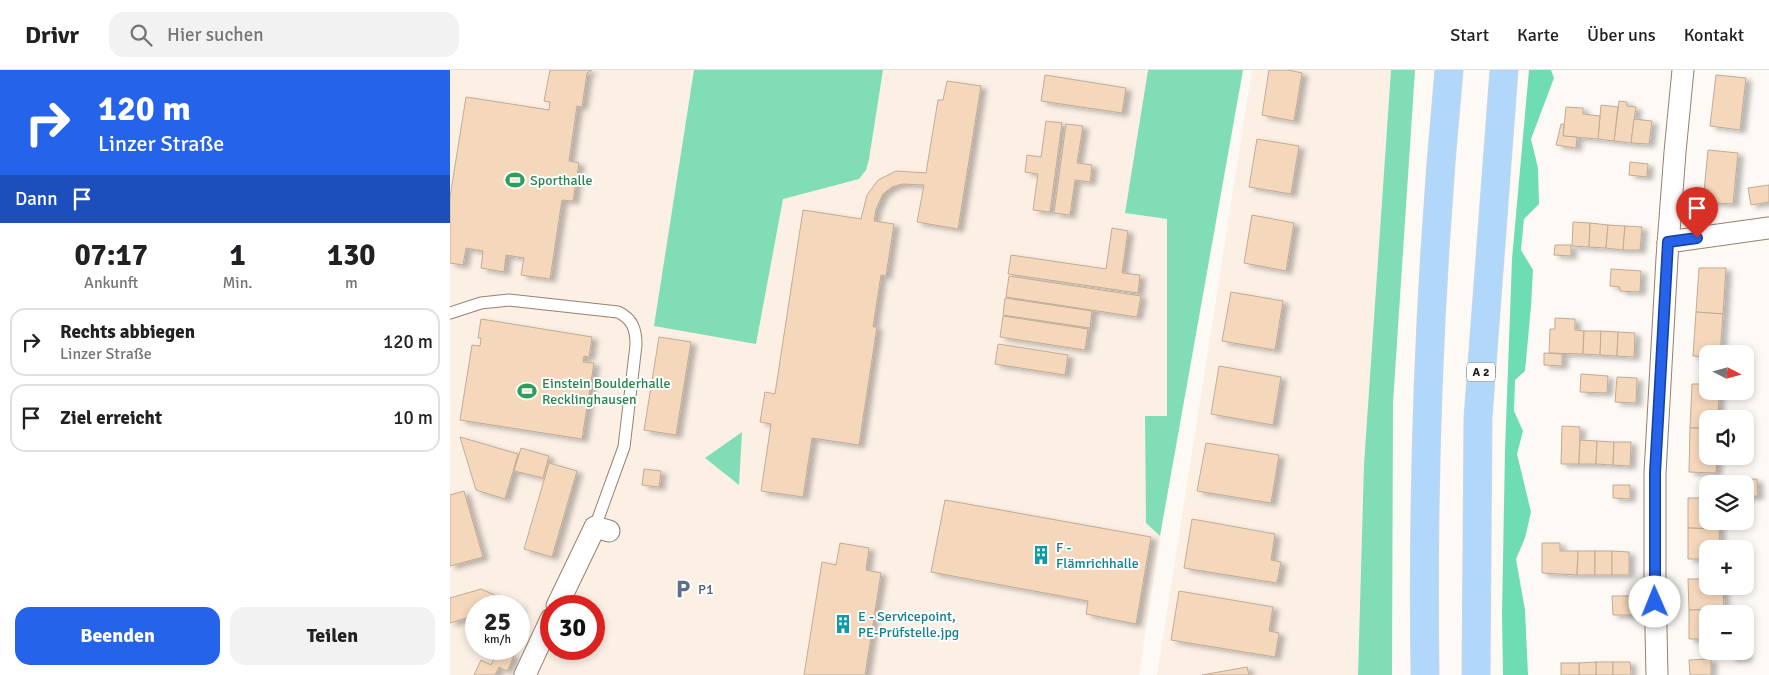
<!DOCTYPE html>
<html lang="de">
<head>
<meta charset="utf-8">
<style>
	body { margin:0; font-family:Signika,sans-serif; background:#f2f2f2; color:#202124; height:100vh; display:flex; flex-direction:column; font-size:19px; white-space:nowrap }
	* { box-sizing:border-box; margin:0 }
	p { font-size:16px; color:#757577 }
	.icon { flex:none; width:28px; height:28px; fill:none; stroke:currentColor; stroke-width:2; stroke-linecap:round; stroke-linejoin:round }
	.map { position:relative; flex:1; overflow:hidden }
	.drawer { display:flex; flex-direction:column; background:#fff; width:450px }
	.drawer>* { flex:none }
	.guide { background:#2563eb; color:#fff; overflow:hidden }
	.needle { width:32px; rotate:96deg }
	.fabs { position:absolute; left:1249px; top:275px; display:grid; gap:10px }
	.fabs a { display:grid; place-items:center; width:55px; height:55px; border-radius:10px; background:#fff; box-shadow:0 2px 8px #0003; font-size:25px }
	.speed { position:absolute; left:15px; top:525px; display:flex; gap:10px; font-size:25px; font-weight:700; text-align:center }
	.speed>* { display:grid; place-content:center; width:65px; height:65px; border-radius:50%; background:#fff; box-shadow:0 2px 8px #0003; line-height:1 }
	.speed small { font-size:12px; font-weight:400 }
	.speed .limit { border:8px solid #d22; background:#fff; color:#111 }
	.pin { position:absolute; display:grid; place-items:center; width:42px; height:42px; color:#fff; margin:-51px -21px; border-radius:50% 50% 50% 0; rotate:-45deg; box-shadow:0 0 5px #0007 }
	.pin .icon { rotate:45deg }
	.me { position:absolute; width:55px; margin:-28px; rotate:359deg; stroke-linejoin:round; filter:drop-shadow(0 0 4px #0008) }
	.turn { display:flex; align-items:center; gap:18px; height:105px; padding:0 15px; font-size:22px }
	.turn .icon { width:65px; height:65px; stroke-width:2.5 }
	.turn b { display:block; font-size:35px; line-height:42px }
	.then { display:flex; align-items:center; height:48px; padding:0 15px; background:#0003; gap:10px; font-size:19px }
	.eta { display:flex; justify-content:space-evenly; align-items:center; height:85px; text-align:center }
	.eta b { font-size:30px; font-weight:700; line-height:35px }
	.button { display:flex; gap:10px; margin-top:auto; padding:10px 15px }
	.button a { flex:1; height:58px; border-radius:15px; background:#2563eb; color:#fff; font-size:20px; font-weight:700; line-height:58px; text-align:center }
	.button a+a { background:#f2f2f2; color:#202124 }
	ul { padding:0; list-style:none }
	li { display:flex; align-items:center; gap:15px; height:68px; margin:0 10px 8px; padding:0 5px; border:2px solid #e0e0e0; border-radius:15px }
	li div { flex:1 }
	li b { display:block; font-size:19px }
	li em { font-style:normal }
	header { display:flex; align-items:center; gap:30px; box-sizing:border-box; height:70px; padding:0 25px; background:#fff; border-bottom:1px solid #e0e0e0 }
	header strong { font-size:24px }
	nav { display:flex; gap:28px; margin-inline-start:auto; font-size:18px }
	.search { width:350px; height:45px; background:#f2f2f2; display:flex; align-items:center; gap:12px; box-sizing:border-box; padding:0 18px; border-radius:15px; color:#757577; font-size:19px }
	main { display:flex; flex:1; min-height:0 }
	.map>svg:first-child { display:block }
</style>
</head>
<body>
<header>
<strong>Drivr</strong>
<div class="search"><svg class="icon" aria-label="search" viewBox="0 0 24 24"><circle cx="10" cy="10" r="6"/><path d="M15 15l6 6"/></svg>Hier suchen</div>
<nav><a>Start</a><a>Karte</a><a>Über uns</a><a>Kontakt</a></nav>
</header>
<main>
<section class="drawer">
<div class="guide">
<div class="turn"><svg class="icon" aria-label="right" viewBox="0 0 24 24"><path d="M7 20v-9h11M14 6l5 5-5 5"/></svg><div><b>120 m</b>Linzer Straße</div></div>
<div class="then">Dann<svg class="icon" aria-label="arrive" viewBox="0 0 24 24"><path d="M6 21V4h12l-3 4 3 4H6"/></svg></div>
</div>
<div class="eta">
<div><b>07:17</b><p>Ankunft</p></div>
<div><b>1</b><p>Min.</p></div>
<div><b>130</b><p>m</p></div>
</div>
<ul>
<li><svg class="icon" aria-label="right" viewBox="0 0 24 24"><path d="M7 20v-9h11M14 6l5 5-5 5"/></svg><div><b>Rechts abbiegen</b><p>Linzer Straße</p></div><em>120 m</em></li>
<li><svg class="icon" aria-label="arrive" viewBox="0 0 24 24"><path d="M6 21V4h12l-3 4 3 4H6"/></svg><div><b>Ziel erreicht</b></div><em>10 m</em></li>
</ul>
<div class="button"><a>Beenden</a><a>Teilen</a></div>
</section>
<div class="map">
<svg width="1319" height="605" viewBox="0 0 1319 605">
	<defs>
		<filter id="shadow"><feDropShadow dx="5.5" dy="3" stdDeviation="2.5" flood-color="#0004"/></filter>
	</defs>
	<rect width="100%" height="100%" fill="#fdf9f4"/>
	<g fill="#fcf0e5" fill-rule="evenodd">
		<path d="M 0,0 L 698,0 L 675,143 L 717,149 L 717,346 L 695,346 L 696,453 L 710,466 L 689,605 L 0,605 ZM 26,536 L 69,536 L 69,579 L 26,579 ZM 101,536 L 144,536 L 144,579 L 101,579 Z"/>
		<polygon points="802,0 941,0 914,394 908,605 707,605"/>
	</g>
	<g fill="#80ddb5">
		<polygon points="244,0 433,0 419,89 416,100 409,109 333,129 306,274 204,256"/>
		<polygon points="698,0 793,0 710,466 696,453 695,346 717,346 717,149 675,143"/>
		<polygon points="941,0 965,0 943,333 942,605 908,605 914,394"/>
		<polygon points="292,362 289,415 255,388"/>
	</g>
	<polygon fill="#6eddb1" points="1079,0 1101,0 1104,8 1081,69 1088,98 1089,134 1074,149 1071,180 1083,200 1081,236 1075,301 1065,310 1064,341 1073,361 1067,384 1081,442 1075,468 1066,489 1075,540 1078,605 1053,605 1052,545 1055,380 1062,189"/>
	<g fill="#f5d8bc" stroke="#c0ab96" filter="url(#shadow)">
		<polygon points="100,0 142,0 137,3 132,37 127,36 119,91 129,93 123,131 112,130 100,209 71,205 74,188 56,185 54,202 31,198 33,181 16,178 13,195 0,193 0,127 16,27 99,40 100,32 94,31"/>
		<polygon points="819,0 838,0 852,3 844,51 812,45"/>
		<polygon points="595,5 676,18 672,43 591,31"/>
		<polygon points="1266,5 1296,8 1290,60 1260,56"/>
		<polygon points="497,11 531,16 508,159 467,152 474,115 452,114 442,117 433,124 426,139 424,151 444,154 436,206 431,205 423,257 427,257 409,375 362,368 353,427 311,421 321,354 310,352 315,322 325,324 353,140 411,149 417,125 428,110 446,101 476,103 488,30 493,30"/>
		<polygon points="1169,31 1177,32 1177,36 1186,37 1181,73 1164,71"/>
		<polygon points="1151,35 1168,37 1164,71 1148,69"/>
		<polygon points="1116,37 1133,38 1133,44 1150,46 1148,69 1113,66"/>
		<polygon points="1184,49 1202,51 1199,74 1181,73"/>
		<polygon points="596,51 612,53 600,142 583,140 588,104 575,102 577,85 591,87"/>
		<polygon points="616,54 633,56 627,93 642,95 640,112 625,110 620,145 604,143"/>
		<polygon points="1111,54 1114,54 1113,66 1127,67 1126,78 1106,75"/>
		<polygon points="807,69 849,76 841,124 799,117"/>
		<polygon points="1258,80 1288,83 1283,134 1253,132"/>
		<polygon points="1180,92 1198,94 1197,107 1179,105"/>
		<polygon points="1319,115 1319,132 1301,135 1298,118"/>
		<polygon points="802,145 844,153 836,201 794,193"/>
		<polygon points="1123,152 1140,153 1139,177 1122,176"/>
		<polygon points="1140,153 1158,155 1156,178 1139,177"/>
		<polygon points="1158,155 1175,156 1173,180 1156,178"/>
		<polygon points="1175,156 1192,157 1190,180 1173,180"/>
		<polygon points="662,158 678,161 672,203 690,205 688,223 558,204 561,185 656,199"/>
		<polygon points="1105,175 1121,175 1121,186 1104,185"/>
		<polygon points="1249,198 1276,198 1273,244 1246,242"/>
		<polygon points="1161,199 1191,201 1190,222 1170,221 1170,217 1160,216"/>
		<polygon points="559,206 691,226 687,247 556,227"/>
		<polygon points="781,222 833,231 825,280 772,271"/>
		<polygon points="555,228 642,241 640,258 553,245"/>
		<polygon points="1246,242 1273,244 1270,284 1258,284 1258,287 1243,286"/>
		<polygon points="553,246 638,259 635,280 550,267"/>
		<polygon points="1105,248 1125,249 1125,260 1134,261 1133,284 1099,283 1100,259 1105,259"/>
		<polygon points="31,249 142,267 139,287 134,286 133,292 144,293 132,369 10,350 22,275 30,276 31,268 28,268"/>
		<polygon points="1134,261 1151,261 1150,285 1133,284"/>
		<polygon points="1151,261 1168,262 1167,286 1150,285"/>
		<polygon points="1168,262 1185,263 1184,287 1167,286"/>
		<polygon points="209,267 241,272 226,365 194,360"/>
		<polygon points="548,274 618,285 615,305 545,294"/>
		<polygon points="1094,283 1112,284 1112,296 1094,295"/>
		<polygon points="769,296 831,307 823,355 761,344"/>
		<polygon points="1131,304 1158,306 1157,323 1130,322"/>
		<polygon points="1167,307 1187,308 1186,333 1165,332"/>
		<polygon points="1242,314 1258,314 1258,321 1269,321 1268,349 1258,349 1258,358 1240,358"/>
		<polygon points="1112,356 1130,357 1129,394 1111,394"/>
		<polygon points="1240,358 1258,358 1258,386 1267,386 1266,403 1239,402"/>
		<polygon points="10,367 68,384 55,429 26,420"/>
		<polygon points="1130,370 1147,371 1146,394 1129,394"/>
		<polygon points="1147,371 1164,372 1163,395 1146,394"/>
		<polygon points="1164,372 1181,372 1180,396 1163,395"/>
		<polygon points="756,373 829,385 821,433 747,421"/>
		<polygon points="71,378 99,386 93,408 64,401"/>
		<polygon points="99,393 127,401 102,487 74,479"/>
		<polygon points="194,399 211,401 209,417 192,415"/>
		<polygon points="1307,409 1308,426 1295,427 1295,414 1283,414 1283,410"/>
		<polygon points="1163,415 1180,415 1180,429 1163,428"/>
		<polygon points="14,421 33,487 0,496 0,425"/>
		<polygon points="1238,428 1258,428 1258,451 1270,451 1269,459 1238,458"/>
		<polygon points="495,430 701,467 686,554 636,544 638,531 481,502"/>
		<polygon points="742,449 825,464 821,490 831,492 827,513 734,498"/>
		<polygon points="1238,458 1269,459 1270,474 1260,474 1260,479 1258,479 1258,489 1238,489"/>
		<polygon points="390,473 419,478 416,500 431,503 415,605 354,605 372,492 386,495"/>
		<polygon points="1092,473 1110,473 1110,481 1128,481 1127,505 1092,503"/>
		<polygon points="1128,481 1145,481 1145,505 1127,505"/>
		<rect x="1145" y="481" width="17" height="24"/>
		<polygon points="1162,481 1179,482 1179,505 1162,505"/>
		<polygon points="1238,509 1258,509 1258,516 1273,517 1274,539 1239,540"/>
		<polygon points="31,519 71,537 69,541 69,536 26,536 26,545 0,553 0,528"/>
		<polygon points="729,521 823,537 819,561 829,563 825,587 721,570"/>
		<polygon points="1162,526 1182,526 1182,545 1163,545"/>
		<polygon points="1270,539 1270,544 1258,544 1258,569 1239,569 1239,540"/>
		<polygon points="1295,578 1296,588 1280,588 1280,581 1295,581"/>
		<polygon points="48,579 64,586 57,601 49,597 45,605 24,605 31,590 41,595"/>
		<polygon points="1261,589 1261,605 1240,605 1239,590"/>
		<rect x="1146" y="592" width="17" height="13"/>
		<polygon points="1146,592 1146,605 1129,605 1129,593"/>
		<polygon points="1163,592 1180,592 1181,605 1163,605"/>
		<rect x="1111" y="593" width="18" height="12"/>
		<polygon points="797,597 799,605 752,605"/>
	</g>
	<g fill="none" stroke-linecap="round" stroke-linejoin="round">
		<g stroke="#96816e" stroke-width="13">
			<path id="lane" d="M 0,243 L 31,233 L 59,230 L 168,242 C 183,249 186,260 186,275 L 174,377 L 145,457"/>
		</g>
		<g stroke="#96816e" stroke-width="23">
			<g id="street">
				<polyline points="1218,172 1319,158"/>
				<polyline points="107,536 145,457 159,461"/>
				<polyline points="75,605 101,549"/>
				<polyline points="1207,605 1205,513 1205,403 1217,188 1225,82 1233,0"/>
			</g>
		</g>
		<g stroke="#d8d7d5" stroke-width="29">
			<g id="highway">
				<path d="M 975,605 C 972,403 980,201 999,0"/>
				<polyline points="1026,605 1028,348 1054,0"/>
			</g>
		</g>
		<use href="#lane" stroke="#fff" stroke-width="11"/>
		<use href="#street" stroke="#fff" stroke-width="21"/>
		<use href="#highway" stroke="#b1d7fa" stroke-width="28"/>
	</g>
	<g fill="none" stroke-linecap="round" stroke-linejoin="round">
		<g stroke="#184099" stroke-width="12">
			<polyline id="route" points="1205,532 1205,403 1218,172 1247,168"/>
		</g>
		<use href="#route" stroke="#2563eb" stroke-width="9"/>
	</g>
	<defs>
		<g id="stadium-bare" transform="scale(1.5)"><path d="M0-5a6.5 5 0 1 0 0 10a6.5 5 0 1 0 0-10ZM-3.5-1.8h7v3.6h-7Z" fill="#2e9e5b" stroke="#fff" stroke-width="2.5" paint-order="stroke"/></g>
		<g id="building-bare" transform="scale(1.5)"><path d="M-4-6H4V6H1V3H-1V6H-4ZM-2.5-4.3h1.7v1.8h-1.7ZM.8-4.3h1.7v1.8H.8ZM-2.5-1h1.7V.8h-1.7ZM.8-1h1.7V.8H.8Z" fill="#0f9aa8" stroke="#fff" stroke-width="2.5" paint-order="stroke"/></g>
		<g id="parking-bare" transform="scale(1.5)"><path d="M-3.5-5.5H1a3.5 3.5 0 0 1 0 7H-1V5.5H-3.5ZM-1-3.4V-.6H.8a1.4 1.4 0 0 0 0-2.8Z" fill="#5c6f8a" stroke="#fff" stroke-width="2.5" paint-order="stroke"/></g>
	</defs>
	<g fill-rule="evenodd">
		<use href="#stadium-bare" x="65" y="110"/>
		<use href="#stadium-bare" x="77" y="321"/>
		<use href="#building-bare" x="591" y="485"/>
		<use href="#parking-bare" x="233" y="519"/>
		<use href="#building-bare" x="393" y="554"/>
	</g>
	<g text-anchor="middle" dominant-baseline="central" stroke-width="4" stroke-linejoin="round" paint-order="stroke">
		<rect fill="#fff" stroke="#68635d" stroke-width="1" x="1017" y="292.5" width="28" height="19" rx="4"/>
		<g font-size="12" font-weight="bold" fill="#282018">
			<text x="1031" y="302">A 2</text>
		</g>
		<g font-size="14" fill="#27864d" stroke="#fff" text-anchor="start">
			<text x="80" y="110">Sporthalle</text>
			<text x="92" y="313">Einstein Boulderhalle<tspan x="92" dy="16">Recklinghausen</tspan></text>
		</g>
		<g font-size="14" fill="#0d838f" stroke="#fff" text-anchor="start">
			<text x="606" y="477">F -<tspan x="606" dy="16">Flämrichhalle</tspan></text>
			<text x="408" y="546">E - Servicepoint,<tspan x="408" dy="16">PE-Prüfstelle.jpg</tspan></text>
		</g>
		<g font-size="14" fill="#4e5e75" stroke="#fff" text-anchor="start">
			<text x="248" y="519">P1</text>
		</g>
	</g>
</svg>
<div class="fabs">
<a><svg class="needle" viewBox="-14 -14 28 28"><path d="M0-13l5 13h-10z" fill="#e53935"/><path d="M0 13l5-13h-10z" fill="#757577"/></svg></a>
<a><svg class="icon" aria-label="sound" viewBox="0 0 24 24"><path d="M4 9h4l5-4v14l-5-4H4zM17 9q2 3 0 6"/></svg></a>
<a><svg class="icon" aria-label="layers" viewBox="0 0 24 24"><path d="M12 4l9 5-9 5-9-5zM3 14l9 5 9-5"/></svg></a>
<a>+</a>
<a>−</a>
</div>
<div class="speed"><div>25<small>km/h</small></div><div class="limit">30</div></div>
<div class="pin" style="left:1247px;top:168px;background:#d93025"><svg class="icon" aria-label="arrive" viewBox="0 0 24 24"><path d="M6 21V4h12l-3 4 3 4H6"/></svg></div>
<svg class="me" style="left:1205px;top:532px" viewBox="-20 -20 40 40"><circle r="19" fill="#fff"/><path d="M0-13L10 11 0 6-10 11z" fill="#2563eb"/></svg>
</div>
</main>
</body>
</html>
